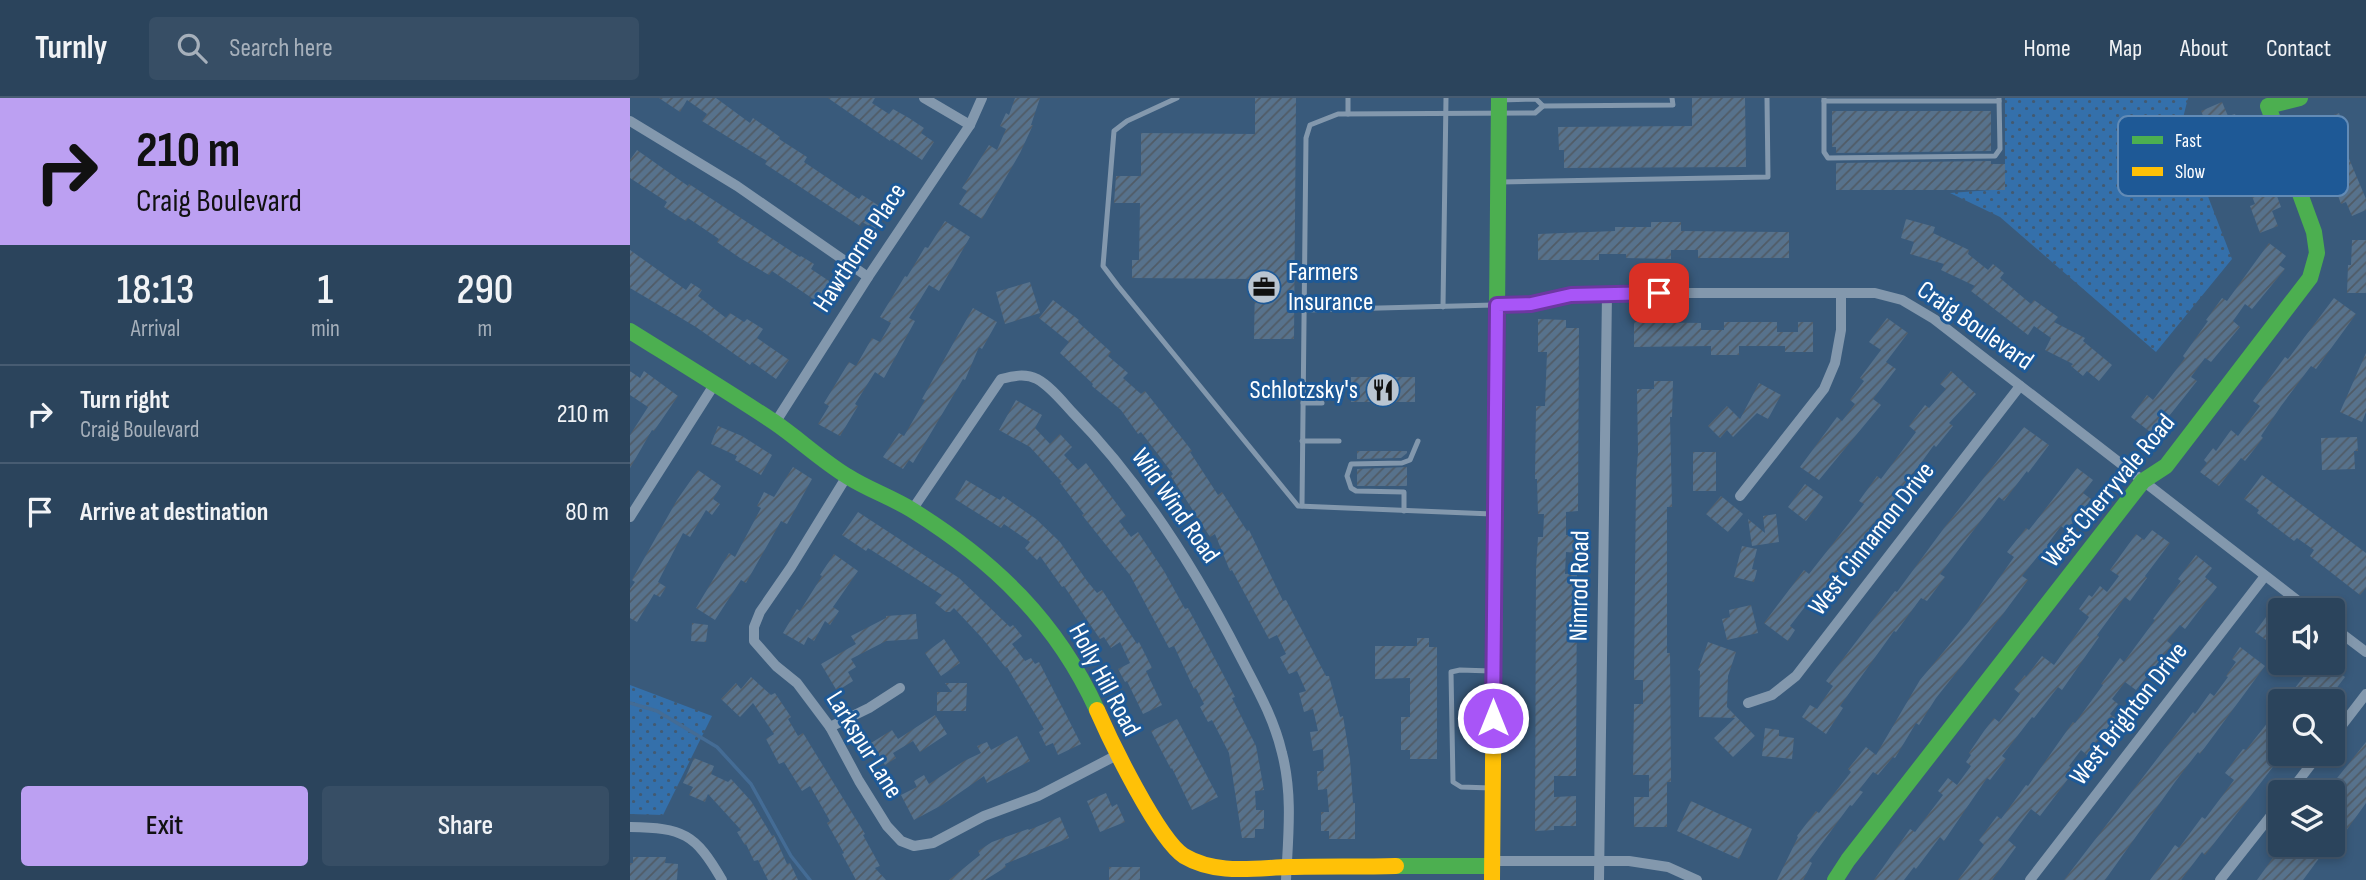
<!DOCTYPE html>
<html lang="en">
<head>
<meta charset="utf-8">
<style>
	body { margin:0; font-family:"Sofia Sans Condensed",sans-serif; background:#374e65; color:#f1f3f6; height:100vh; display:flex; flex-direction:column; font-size:26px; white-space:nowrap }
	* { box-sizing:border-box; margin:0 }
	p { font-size:23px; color:#a6b0bb }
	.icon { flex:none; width:38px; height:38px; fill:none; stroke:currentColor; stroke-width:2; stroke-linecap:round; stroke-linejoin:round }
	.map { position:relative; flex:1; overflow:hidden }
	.side { display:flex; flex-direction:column; background:#2b445c; width:630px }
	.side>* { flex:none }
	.hud { background:#bca0f2; color:#111; overflow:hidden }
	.controls { position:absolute; left:1638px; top:500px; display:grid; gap:14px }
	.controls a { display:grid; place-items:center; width:77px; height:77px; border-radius:7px; background:#2b445c; box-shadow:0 4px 10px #0003,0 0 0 2px #475c72; font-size:35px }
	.pin { position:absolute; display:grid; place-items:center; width:60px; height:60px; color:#fff; margin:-30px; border-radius:14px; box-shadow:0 4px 10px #0006 }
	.me { position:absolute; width:77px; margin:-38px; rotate:0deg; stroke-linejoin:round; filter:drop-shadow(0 0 5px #0008) }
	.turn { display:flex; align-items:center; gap:24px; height:147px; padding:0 21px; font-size:32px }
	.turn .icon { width:91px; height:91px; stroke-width:2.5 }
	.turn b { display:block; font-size:49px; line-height:60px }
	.eta { display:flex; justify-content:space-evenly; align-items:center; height:119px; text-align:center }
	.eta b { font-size:42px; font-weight:600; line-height:49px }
	.cta { display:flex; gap:14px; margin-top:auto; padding:14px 21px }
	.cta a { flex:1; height:80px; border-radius:7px; background:#bca0f2; color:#111; font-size:28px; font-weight:600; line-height:80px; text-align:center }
	.cta a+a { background:#374e65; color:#f1f3f6 }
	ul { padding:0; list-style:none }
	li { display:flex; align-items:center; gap:21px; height:98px; padding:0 21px; border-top:2px solid #475c72 }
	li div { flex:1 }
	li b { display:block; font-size:26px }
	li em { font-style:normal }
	header { display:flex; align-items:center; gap:42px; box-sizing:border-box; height:98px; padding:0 35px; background:#2b445c; border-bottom:2px solid #475c72 }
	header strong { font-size:33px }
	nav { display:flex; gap:38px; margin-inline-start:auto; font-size:24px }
	.search { width:490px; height:63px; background:#374e65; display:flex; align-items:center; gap:18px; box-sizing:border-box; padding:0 24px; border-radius:7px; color:#a6b0bb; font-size:26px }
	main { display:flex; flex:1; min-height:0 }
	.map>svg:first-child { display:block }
</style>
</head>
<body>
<header>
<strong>Turnly</strong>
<div class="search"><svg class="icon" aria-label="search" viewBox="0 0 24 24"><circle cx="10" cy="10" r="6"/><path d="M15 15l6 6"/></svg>Search here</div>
<nav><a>Home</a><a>Map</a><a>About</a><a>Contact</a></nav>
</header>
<main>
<section class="side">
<div class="hud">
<div class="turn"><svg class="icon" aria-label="right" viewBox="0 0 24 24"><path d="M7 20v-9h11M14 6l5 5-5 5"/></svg><div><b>210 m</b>Craig Boulevard</div></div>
</div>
<div class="eta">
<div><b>18:13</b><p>Arrival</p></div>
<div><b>1</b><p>min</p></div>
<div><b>290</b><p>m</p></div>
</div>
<ul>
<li><svg class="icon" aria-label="right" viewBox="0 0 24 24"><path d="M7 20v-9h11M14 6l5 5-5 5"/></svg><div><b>Turn right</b><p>Craig Boulevard</p></div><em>210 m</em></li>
<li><svg class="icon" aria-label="arrive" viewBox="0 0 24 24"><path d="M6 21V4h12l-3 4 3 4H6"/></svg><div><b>Arrive at destination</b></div><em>80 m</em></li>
</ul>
<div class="cta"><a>Exit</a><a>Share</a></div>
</section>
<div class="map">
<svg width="1736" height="782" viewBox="0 0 1736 782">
	<defs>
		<pattern id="grass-dots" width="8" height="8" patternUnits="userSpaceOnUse" patternTransform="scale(1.75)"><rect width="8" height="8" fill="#3470ab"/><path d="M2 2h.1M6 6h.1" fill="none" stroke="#425a72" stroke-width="1.8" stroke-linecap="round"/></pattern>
		<pattern id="building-hatch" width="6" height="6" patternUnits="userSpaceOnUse" patternTransform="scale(1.75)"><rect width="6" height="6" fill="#57728c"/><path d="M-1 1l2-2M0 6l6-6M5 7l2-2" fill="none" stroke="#505b66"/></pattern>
	</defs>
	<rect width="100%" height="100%" fill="#395a7b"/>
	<g fill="url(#grass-dots)">
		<polygon points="1375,0 1558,0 1551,28 1602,161 1526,254 1370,119 1320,95 1375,91"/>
		<polygon points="0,587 82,618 33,717 0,716"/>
	</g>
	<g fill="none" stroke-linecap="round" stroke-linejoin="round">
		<polyline stroke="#446c95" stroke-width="3.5" points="0,605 27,613 87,649 121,686 161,758 180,782"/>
	</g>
	<g fill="url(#building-hatch)">
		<polygon points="29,0 86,0 120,25 123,20 150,39 149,41 177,59 174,64 229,101 232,97 257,113 245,131 232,124 230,128 135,66 137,63 72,23 77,16 57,2 50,14"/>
		<polygon points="198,0 245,0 242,5 259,16 263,11 279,20 294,30 291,35 304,44 292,62 261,41 260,43"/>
		<polygon points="385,0 410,0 401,27 403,27 390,55 352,121 329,106 337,93 332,90 359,47 367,52 376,31 370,28 376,15 379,17"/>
		<polygon points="625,0 666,0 664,241 624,241 625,181 502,180 502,162 509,162 510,105 484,105 486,78 511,78 511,35 625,36"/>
		<polygon points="1062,0 1115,0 1116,69 934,70 934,52 929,52 928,29 1062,28"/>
		<polygon points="1592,4 1598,18 1605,16 1624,67 1634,63 1651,109 1642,113 1648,128 1630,135 1620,108 1625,106 1610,67 1597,72 1571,13"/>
		<polygon points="1202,13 1361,13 1361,53 1206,55 1206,49 1202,49"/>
		<polygon points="1709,15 1719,41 1712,44 1736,101 1736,112 1722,118 1716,104 1711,106 1694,59 1700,57 1692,36 1687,38 1682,25"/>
		<polygon points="7,52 58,88 59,86 170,159 171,158 184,166 181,171 205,187 192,207 142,173 139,177 110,160 87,144 89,141 58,120 56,123 34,109 37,104 0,80 0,62"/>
		<polygon points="1361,63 1361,66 1375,66 1375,92 1206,92 1206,65"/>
		<polygon points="1276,121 1305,129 1303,135 1339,152 1338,156 1358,172 1363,166 1374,175 1370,180 1401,206 1404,202 1428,219 1424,224 1455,240 1453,243 1482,267 1469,283 1457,273 1453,278 1441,268 1443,266 1415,252 1421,240 1404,228 1398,237 1341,193 1345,188 1311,172 1314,166 1280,156 1284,144 1271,140"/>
		<polygon points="315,123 340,139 309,193 299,187 279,220 285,223 254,280 245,274 225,306 228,308 210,338 188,326 199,308 194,305 219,264 226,268 242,240 250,244 261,225 250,219 275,178 277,179 295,149 298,150"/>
		<polygon points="1021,124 1051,124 1051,133 1159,134 1159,160 1068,160 1068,152 1041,152 1041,161 996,160 996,156 969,156 969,162 908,162 908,136 985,133 985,129 1021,129"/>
		<polygon points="1722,142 1736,142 1736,195 1717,195 1718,167 1721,167"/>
		<polygon points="1639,145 1656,158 1649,167 1655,171 1622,211 1615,206 1603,223 1610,229 1581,264 1575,260 1561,279 1567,283 1524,337 1501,319 1517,297 1523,302 1555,260 1553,258 1578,223 1576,222 1592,200 1597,203"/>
		<polygon points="0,152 56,192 61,185 72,192 68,198 96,220 100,215 114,224 117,221 133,231 127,240 159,262 146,281 122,264 120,267 66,229 0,190"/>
		<polygon points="400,184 410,215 375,226 366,194"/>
		<polygon points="1704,200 1726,216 1686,271 1681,268 1651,308 1631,338 1633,340 1615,363 1611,360 1589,388 1570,374 1577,365 1574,362 1583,350 1586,353 1601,332 1608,338 1630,308 1623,303 1655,259 1658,261"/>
		<polygon points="423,202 449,222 448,224 481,254 478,258 498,275 493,280 511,296 515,293 562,353 560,354 588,397 592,394 617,433 619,432 653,503 656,502 696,578 699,578 710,619 713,618 720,661 723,705 725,705 725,741 699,741 699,733 691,733 691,714 699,714 697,691 688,692 687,673 694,673 693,651 683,653 680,634 688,633 683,611 674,614 669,595 676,593 667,573 659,576 650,559 656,556 647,537 639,541 602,472 600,473 585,436 580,439 541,378 543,376 511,334 508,336 491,312 462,288 463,286 430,255 439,244 409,220"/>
		<polygon points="343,210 367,224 352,251 349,249 335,282 333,281 283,365 279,362 273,371 253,359 269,335 274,338 295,302 292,301"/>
		<polygon points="1257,220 1278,235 1256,264 1266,271 1243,301 1251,307 1189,382 1170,369 1207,319 1212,323 1225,306 1220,302 1234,283 1230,280 1251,252 1239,244"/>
		<polygon points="908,221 936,222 936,230 949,230 948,413 936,414 936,437 947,438 947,455 936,454 935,476 947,475 946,678 924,678 924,699 946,698 946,728 924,728 924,732 905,733 906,471 908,439 913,439 914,416 908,416 907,381 905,381 906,308 915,308 917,254 908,254"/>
		<polygon points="1004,224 1071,225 1071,232 1094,232 1094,224 1147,224 1147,234 1168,234 1168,224 1183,224 1183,254 1155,254 1155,248 1109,248 1109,257 1081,257 1081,248 1004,249"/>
		<polygon points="1736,255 1736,314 1732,324 1710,314"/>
		<polygon points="0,273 10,280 14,273 48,298 24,333 22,332 0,370 0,337 18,309 0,297"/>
		<polygon points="1321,273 1346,296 1319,325 1323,328 1306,349 1304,347 1204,484 1201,482 1185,505 1181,501 1160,528 1165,532 1158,543 1134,525 1174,472 1179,476 1234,406 1229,403 1247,378 1251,381 1286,334 1279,328 1295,307 1299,310 1316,291 1310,286"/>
		<rect x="721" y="279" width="64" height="25"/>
		<polygon points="1024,283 1043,283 1042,319 1040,319 1042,409 1037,409 1037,555 1040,555 1041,684 1037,684 1037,729 1004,729 1004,699 1019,699 1019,677 1003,677 1004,606 1013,606 1013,582 1004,582 1006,381 1008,354 1007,291 1024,291"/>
		<polygon points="1129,285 1151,297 1138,321 1127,315 1103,339 1097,332 1090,340 1078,328 1097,308 1110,321"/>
		<polygon points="386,302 412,317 405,330 420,346 430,336 442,349 434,357 448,372 456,365 496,418 489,423 501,439 508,434 534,473 555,511 558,510 574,540 605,599 602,600 626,648 634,692 625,693 626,712 634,712 634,731 625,731 625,740 612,740 599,655 582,622 578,624 570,609 574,606 566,590 564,591 544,548 539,550 500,477 452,417 454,416 430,385 432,384 400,349 369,332"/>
		<polygon points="88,328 112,338 142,357 131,377 105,362 107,358 81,346"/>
		<polygon points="1394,329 1419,347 1398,375 1397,373 1374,403 1369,399 1310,476 1315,479 1297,503 1291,500 1266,534 1264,533 1210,608 1213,610 1196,636 1172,619 1180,607 1187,611 1203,588 1196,583 1265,493 1267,494 1314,430"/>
		<polygon points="1727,339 1728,353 1724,353 1725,371 1692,372 1691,340"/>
		<polygon points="727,353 777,353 777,355 771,360 727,361"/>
		<rect x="1063" y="354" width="23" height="39"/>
		<polygon points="163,369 182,381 157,426 151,423 116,485 111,482 85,522 66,510 99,455 105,459 131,410 127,408 134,394 144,399"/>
		<polygon points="777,369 777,388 727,388 727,371"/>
		<polygon points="1447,370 1463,382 1453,395 1461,401 1447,420 1437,433 1431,428 1417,447 1423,451 1414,463 1408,458 1392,478 1398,482 1373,516 1306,600 1289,627 1286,625 1265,660 1263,659 1248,677 1243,674 1229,692 1233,694 1222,708 1220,707 1179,763 1182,765 1173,782 1147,782 1168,739 1167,738 1186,713 1189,715 1221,674 1218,671 1236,649 1246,657 1290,582 1339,523 1384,459 1377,454 1396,430 1399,432"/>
		<polygon points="68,372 91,388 83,401 90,406 82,417 76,412 60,439 53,435 28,484 36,489 30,499 24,496 7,524 0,520 0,491 5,484 2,482 47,402"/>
		<polygon points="1632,377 1736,455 1736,490 1730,497 1680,458 1684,452 1667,440 1664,443 1627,415 1629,412 1614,401"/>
		<polygon points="336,382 370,402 373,398 406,421 430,444 457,483 467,495 472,492 507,546 509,544 522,570 516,573 532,607 513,616 497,583 495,584 488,571 500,565 490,544 481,550 474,539 470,541 434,488 432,489 410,458 407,462 395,450 400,444 374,426 371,430 325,401"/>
		<polygon points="1175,386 1193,399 1176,423 1158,409"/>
		<polygon points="1091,398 1113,416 1098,434 1076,416"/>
		<polygon points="228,414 329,480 380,529 383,527 392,538 382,546 395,563 401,560 405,566 409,564 451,646 428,657 423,645 416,648 409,634 414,631 377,569 376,570 352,540 324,510 320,514 316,514 305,505 312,497 238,450 236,453 212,437"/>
		<polygon points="1146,416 1149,444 1122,448 1118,421 1135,435 1133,418"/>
		<polygon points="1522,432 1540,445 1515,478 1517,480 1500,503 1495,499 1467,537 1469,539 1432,592 1428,589 1404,620 1402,619 1372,658 1376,661 1360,682 1357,680 1314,743 1310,739 1286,771 1284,769 1274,782 1244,782 1280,731 1285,734 1313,697 1308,693 1318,680 1327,687 1341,668 1336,664 1341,657 1339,655 1354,633 1364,620 1369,624 1390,596 1384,591 1395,577 1396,579 1412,558 1424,567 1459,519 1449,511 1459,497 1462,499 1470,488 1477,494 1489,478 1480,472 1506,436 1514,442"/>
		<polygon points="1112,448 1127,451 1122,471 1127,472 1124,484 1104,479"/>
		<polygon points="204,456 228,473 203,509 209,513 200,527 195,523 184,543 178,539 174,547 153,535 167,511 170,513 192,478 190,477"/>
		<polygon points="1566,457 1582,470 1575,479 1587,489 1555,531 1550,527 1537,543 1542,547 1506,592 1495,584 1482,601 1488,606 1480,616 1485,620 1457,657 1451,652 1439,668 1442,670 1435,679 1438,681 1410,718 1401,711 1378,742 1386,749 1362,782 1328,782 1354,747 1349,742 1367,718 1371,721 1396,687 1398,688 1443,624 1445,625 1473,587 1471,586 1490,560 1494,564 1525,522 1523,521 1551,483 1548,481"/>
		<polygon points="1121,507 1128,535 1097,542 1092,521 1100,519 1099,512"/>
		<polygon points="1639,515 1650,524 1650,552 1625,534"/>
		<polygon points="286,516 288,541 256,543 221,561 226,569 218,574 223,583 207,593 191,566 226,546 221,538 256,520 256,518"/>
		<polygon points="62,525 78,527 76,544 61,543"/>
		<polygon points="787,540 799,540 799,549 807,549 807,661 780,661 780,652 771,652 771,619 780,619 780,580 745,581 745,548 787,548"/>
		<polygon points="314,541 330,565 311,578 295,555"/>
		<polygon points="1078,544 1106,554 1098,578 1097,609 1125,638 1103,659 1084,640 1105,620 1069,619 1070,573 1068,572"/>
		<polygon points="1610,549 1635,568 1570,656 1568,654 1545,684 1475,782 1434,782 1563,614 1565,616 1580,595 1584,598 1598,579 1596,578 1606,564 1602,561"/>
		<polygon points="1660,565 1697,565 1715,579 1696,604 1654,604 1675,577"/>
		<polygon points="121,579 141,597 145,595 161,619 158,621 168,638 173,635 235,736 233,737 250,768 245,770 256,782 226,782 212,756 214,755 197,725 200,723 180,688 172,693 154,664 149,666 136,641 144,636 123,605 110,619 91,601 106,585 111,591"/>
		<polygon points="315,585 337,585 336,613 307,613 307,594 322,594"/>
		<polygon points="1650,609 1650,660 1646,665 1575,757 1572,754 1551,782 1520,782 1545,747 1549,750 1572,719 1575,721 1604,682 1595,675 1613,651 1616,652"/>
		<polygon points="305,617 317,636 290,654 283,643 263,655 266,660 255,667 241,645 262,632 268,641"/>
		<polygon points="547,621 588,699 562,712 542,670 541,671 521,633"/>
		<polygon points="1135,630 1149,632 1149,638 1164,640 1162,661 1132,658"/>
		<polygon points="387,638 400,663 357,685 354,678 312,707 284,722 271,697 287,689 284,683 294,677 299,686 334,663 351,655 347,648 357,644 361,652"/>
		<polygon points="1736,644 1736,705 1703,751 1703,695 1695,695"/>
		<polygon points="64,660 84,668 81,676 98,684 101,681 121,703 142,738 144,737 157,766 160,765 168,782 138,782 128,762 124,763 116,746 115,747 107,734 111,732 78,696 75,704 59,697 63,689 53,685"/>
		<polygon points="476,695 482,709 487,706 495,724 470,734 457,703"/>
		<polygon points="1061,703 1122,731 1109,761 1047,733"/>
		<polygon points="430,719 439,740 375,766 376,769 355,782 319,782 350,757 348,753 362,744 398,731 399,732"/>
		<polygon points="1652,747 1673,747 1690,759 1673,782 1627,782"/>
		<polygon points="3,759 36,759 35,765 48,766 47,782 0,782 0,765 3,765"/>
		<rect x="479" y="769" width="31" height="13"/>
	</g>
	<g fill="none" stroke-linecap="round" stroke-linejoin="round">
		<g stroke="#8398ad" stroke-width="5">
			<polyline points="547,0 497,23 484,33 473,168 488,188 668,408 862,416"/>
			<polyline points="1194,0 1194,54 1198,60 1365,58 1370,51 1369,0"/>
			<polyline points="870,2 906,1 913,8"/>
			<polyline points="1194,3 1369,3"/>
			<polyline points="718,16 718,0"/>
			<polyline points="870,84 1138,79 1137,0"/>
			<polyline points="813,209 816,0"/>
			<polyline points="674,212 864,207"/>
			<polyline points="673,305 692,305"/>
			<polyline points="672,343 709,343"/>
			<polyline points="672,408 676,40 680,27 708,16 905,15 913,8 1043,7 1042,0"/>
			<polyline points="774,413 774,394 726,393 721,390 717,378 721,366 772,365 780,362 788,343"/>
			<polyline points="861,573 830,572 821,574 823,684 831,689 861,690"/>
		</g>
		<g stroke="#8398ad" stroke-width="10">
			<polyline points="294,0 340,27"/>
			<polyline points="0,23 107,88 238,179"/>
			<polyline points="867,207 901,206 941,197 977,195 1245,195 1272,202 1304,221 1681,513"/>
			<polyline points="145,325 238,179 340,27 352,0"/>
			<polyline points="217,378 161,469 130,514 124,529 124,543 146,568 167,585 200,629 229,683 257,728 271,743 284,748 303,745 354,718 408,698 487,657"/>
			<polyline points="1110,398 1194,291 1205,265 1211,232 1211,196"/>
			<path d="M 282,412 L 371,281 C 383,278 395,275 407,281 C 420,288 432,303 442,314 C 511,384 565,470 610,558 C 626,589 644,620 652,655 C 663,697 658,740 656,782"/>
			<polyline points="0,419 84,287"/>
			<polyline points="1703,529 1736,554"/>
			<polyline points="1118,605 1142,597 1166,578 1390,288"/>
			<polyline points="200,629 239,610 270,590"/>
			<polyline points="1703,639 1736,596"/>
			<polyline points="1659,695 1689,656"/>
			<path d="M 0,729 C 53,730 65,735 92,782"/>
			<polyline points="862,763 999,763 1038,769 1067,782"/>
			<polyline points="969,782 977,195"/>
			<polyline points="1400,782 1635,478"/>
			<polyline points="1590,782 1650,706"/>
		</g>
		<g stroke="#4caf50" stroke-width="16">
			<path d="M 0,233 C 48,263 97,293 144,324 C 169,341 191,362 217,378 C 237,391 261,399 282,412 C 364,463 427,524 467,612"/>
			<polyline points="866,321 869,0"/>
			<polyline points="766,768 862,768"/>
			<polyline points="1205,782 1218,762 1513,383 1536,368 1680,180 1687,155 1684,134 1638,8 1670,0"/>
		</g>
		<g stroke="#ffc107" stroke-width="16">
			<path d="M 467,612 C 481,644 528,741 554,758 C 586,777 624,770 659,769 C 694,768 730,769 766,768"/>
			<polyline points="862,782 866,321"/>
		</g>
	</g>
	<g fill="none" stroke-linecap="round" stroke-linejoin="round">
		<g stroke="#6d37a1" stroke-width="18">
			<polyline id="route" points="863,620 867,207 901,206 941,197 1029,195"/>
		</g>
		<use href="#route" stroke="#a855f7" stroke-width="12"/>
	</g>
	<defs>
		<g id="office-disc" transform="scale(1.75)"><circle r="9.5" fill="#bac5d1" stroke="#1e5996"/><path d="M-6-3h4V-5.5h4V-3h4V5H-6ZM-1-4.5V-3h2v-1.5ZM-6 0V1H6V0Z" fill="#111"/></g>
		<g id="restaurant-disc" transform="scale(1.75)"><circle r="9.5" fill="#bac5d1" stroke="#1e5996"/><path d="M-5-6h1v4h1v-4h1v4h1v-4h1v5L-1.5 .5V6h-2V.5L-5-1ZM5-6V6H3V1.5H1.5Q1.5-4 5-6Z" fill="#111"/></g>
	</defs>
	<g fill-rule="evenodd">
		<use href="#office-disc" x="634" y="189"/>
		<use href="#restaurant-disc" x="753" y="292"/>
	</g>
	<g text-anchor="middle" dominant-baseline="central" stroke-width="6" stroke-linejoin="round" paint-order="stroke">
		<g font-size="26" fill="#fff" stroke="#1e5996">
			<text transform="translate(230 150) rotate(-57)">Hawthorne Place</text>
			<text transform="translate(1345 228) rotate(35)">Craig Boulevard</text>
			<text transform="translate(1479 393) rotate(-50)">West Cherryvale Road</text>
			<text transform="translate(545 408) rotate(55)">Wild Wind Road</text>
			<text transform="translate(1242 441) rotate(-52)">West Cinnamon Drive</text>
			<text transform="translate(950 488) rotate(-89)">Nimrod Road</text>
			<text transform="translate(474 582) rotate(62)">Holly Hill Road</text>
			<text transform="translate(1499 616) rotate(-52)">West Brighton Drive</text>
			<text transform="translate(234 647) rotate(58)">Larkspur Lane</text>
		</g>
		<g font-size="26" fill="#fff" stroke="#1e5996" text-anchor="start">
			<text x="658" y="174">Farmers<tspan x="658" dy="30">Insurance</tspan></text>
			<text x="728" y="292" text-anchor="end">Schlotzsky's</text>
		</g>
	</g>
	<rect x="1488" y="18" width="230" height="80" rx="10" fill="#1e5996" stroke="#628bb6" stroke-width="2"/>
	<rect x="1502" y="38" width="31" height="8" fill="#4caf50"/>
	<rect x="1502" y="69" width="31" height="9" fill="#ffc107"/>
	<g font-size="19" fill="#fff">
		<text x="1545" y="49">Fast</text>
		<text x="1545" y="80">Slow</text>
	</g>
</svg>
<div class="controls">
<a><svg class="icon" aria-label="sound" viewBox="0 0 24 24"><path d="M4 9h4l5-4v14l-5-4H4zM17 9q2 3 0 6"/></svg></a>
<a><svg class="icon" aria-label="search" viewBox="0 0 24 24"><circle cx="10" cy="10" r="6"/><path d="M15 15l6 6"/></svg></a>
<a><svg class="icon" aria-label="layers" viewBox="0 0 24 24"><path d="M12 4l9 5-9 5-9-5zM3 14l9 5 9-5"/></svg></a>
</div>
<div class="pin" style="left:1029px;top:195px;background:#d93025"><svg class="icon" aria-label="arrive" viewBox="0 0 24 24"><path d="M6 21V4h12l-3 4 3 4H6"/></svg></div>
<svg class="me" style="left:863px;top:620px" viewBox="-20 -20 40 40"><circle r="17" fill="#a855f7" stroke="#fff" stroke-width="3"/><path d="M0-11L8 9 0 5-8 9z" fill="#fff"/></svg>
</div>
</main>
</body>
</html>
